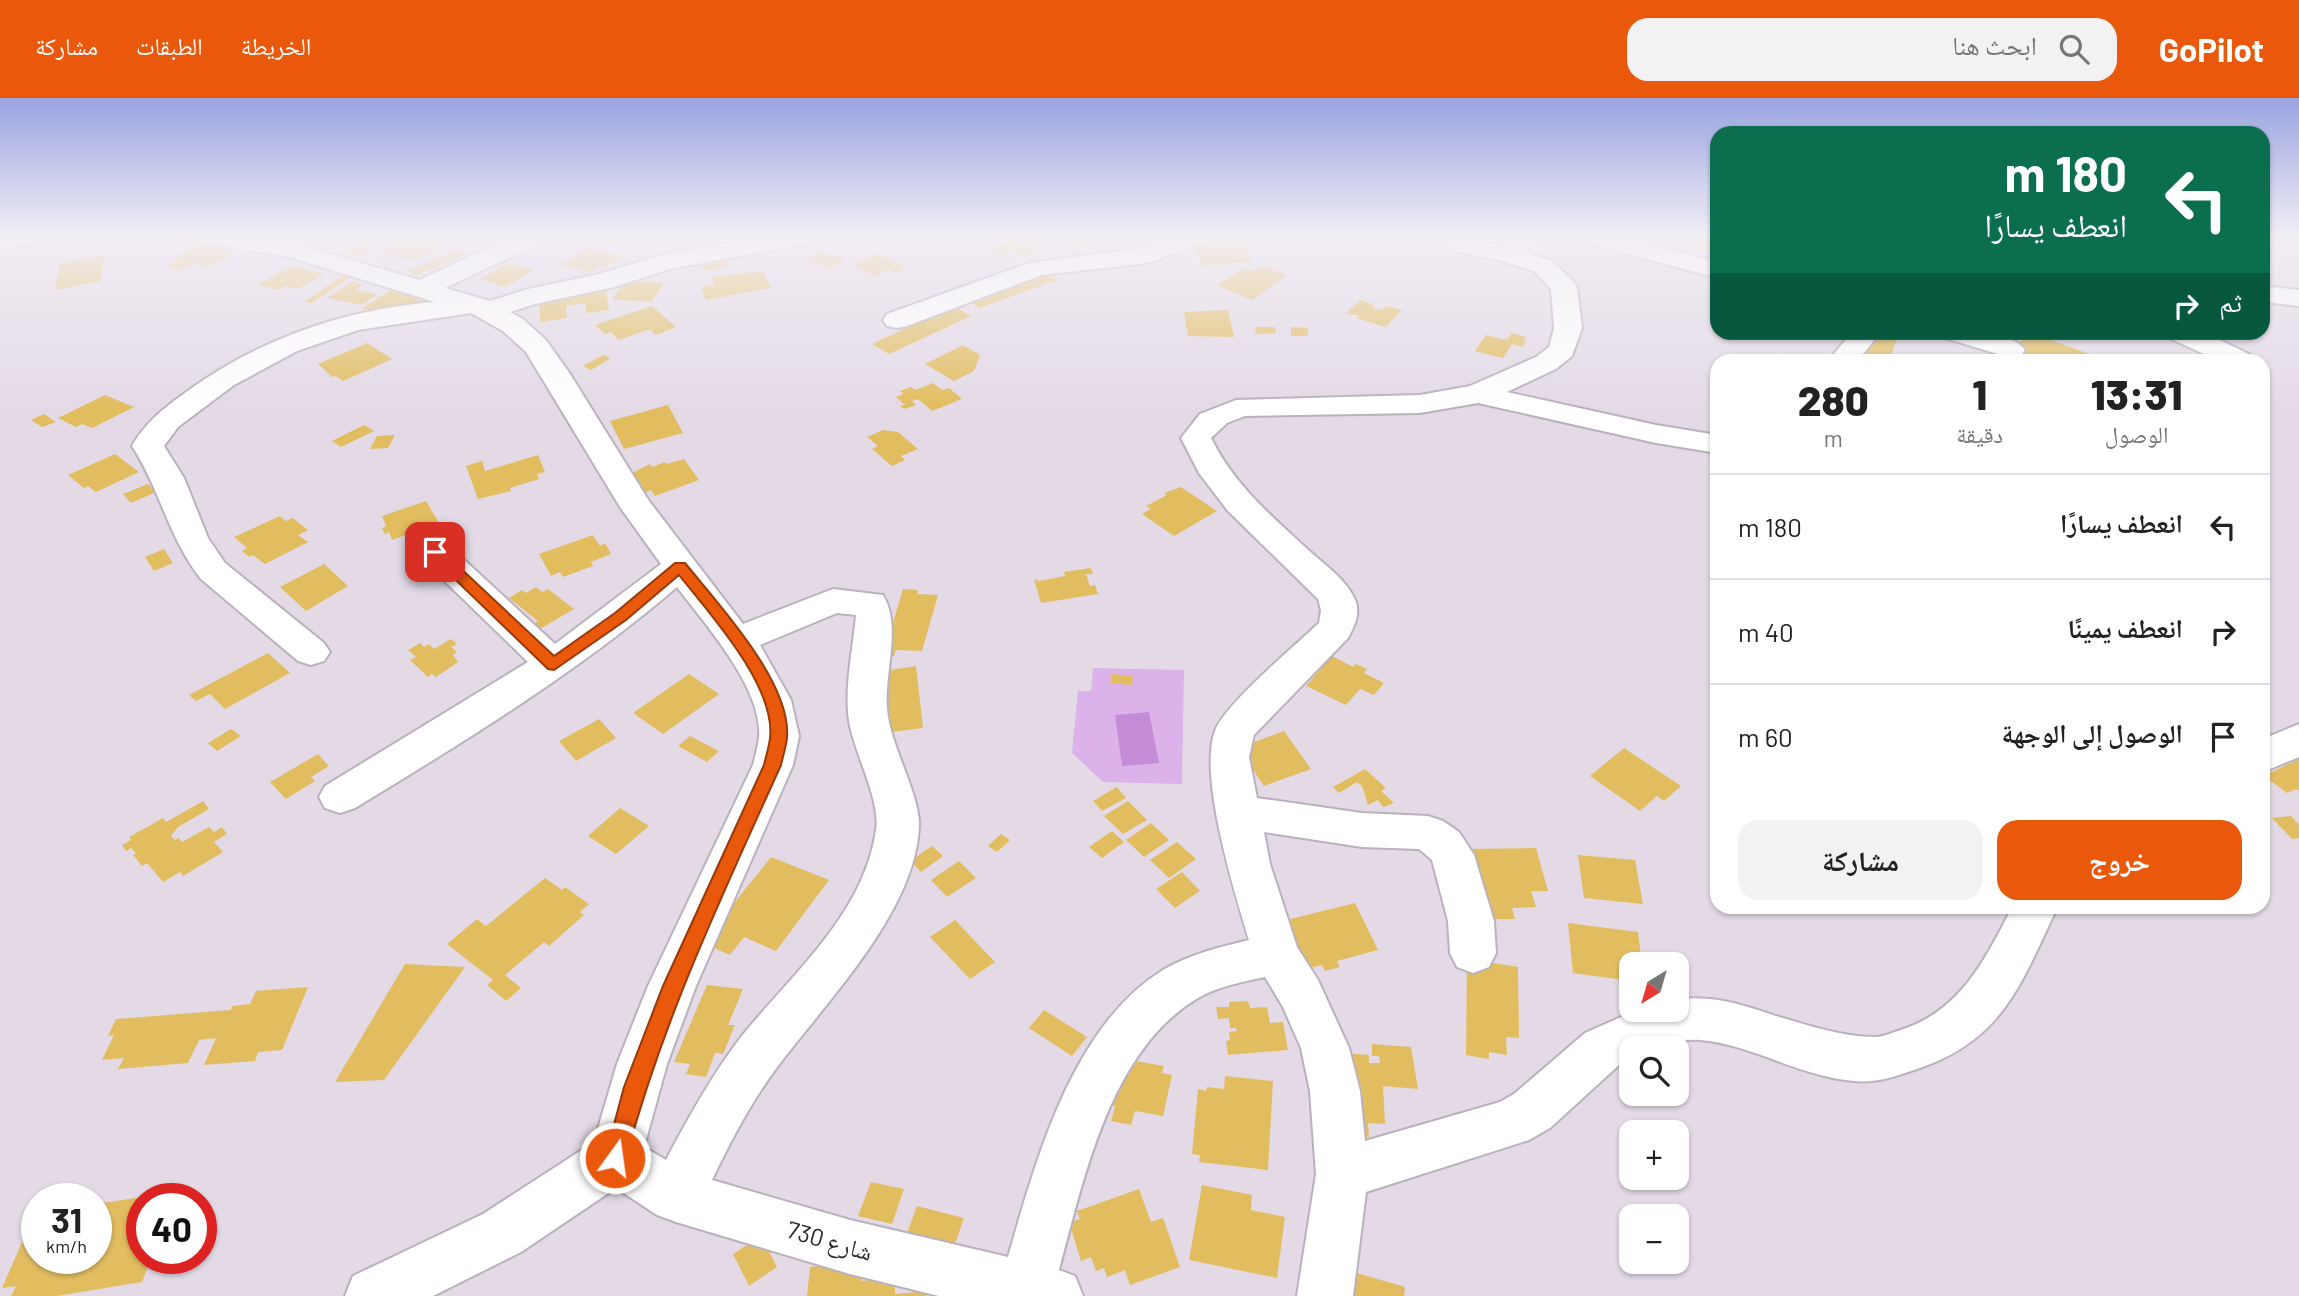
<!DOCTYPE html>
<html lang="ar">
<head>
<meta charset="utf-8">
<style>
	body { margin:0; font-family:Barlow,"Noto Naskh Arabic",sans-serif; background:#f2f2f2; color:#222; direction:rtl; height:100vh; display:flex; flex-direction:column; font-size:26px; white-space:nowrap }
	* { box-sizing:border-box; margin:0 }
	p { font-size:23px; color:#767676 }
	.icon { flex:none; width:38px; height:38px; fill:none; stroke:currentColor; stroke-width:2; stroke-linecap:round; stroke-linejoin:round }
	.map { position:relative; flex:1; overflow:hidden; direction:ltr }
	.drawer { position:absolute; left:1710px; top:256px; width:560px; height:560px; display:flex; flex-direction:column; background:#fff; border-radius:21px; box-shadow:0 2px 5px #0004; direction:rtl }
	.drawer>* { flex:none }
	.top-card { position:absolute; left:1710px; top:28px; width:560px; height:214px; border-radius:21px; box-shadow:0 2px 5px #0004; direction:rtl; background:#0b6e4f; color:#fff; overflow:hidden }
	.needle { width:46px; rotate:217deg }
	.buttons { position:absolute; left:1619px; top:854px; display:grid; gap:14px }
	.buttons a { display:grid; place-items:center; width:70px; height:70px; border-radius:14px; background:#fff; box-shadow:0 2px 5px #0004; font-size:35px }
	.speed { position:absolute; left:21px; top:1085px; display:flex; gap:14px; font-size:35px; font-weight:700; text-align:center }
	.speed>* { display:grid; place-content:center; width:91px; height:91px; border-radius:50%; background:#fff; box-shadow:0 2px 5px #0004; line-height:1 }
	.speed small { font-size:18px; font-weight:400 }
	.speed .limit { border:10px solid #d22; background:#fff; color:#111 }
	.pin { position:absolute; display:grid; place-items:center; width:60px; height:60px; color:#fff; margin:-30px; border-radius:14px; box-shadow:0 4px 10px #0006 }
	.me { position:absolute; width:77px; margin:-38px; rotate:14deg; stroke-linejoin:round; filter:drop-shadow(0 0 5px #0008) }
	.turn { display:flex; align-items:center; gap:24px; height:147px; padding:0 28px; font-size:32px }
	.turn .icon { width:91px; height:91px; stroke-width:2.5 }
	.turn b { display:block; font-size:49px; line-height:60px }
	.then { display:flex; align-items:center; height:66px; padding:0 28px; background:#0003; gap:14px; font-size:26px }
	.eta { display:flex; justify-content:space-evenly; align-items:center; height:119px; text-align:center }
	.eta b { font-size:42px; font-weight:800; line-height:49px }
	.cta { display:flex; gap:14px; margin-top:auto; padding:14px 28px }
	.cta a { flex:1; height:80px; border-radius:21px; background:#ea580c; color:#fff; font-size:28px; font-weight:800; line-height:80px; text-align:center }
	.cta a+a { background:#f2f2f2; color:#222 }
	ul { padding:0; list-style:none }
	li { display:flex; align-items:center; gap:21px; height:105px; padding:0 28px; border-top:2px solid #e0e0e0 }
	li div { flex:1 }
	li b { display:block; font-size:26px }
	li em { font-style:normal }
	header { display:flex; align-items:center; gap:42px; box-sizing:border-box; height:98px; padding:0 35px; background:#ea580c; color:#fff }
	header strong { font-size:33px }
	nav { display:flex; gap:38px; margin-inline-start:auto; font-size:24px }
	.search { width:490px; height:63px; background:#f2f2f2; display:flex; align-items:center; gap:18px; box-sizing:border-box; padding:0 24px; border-radius:21px; color:#767676; font-size:26px }
	.map>svg:first-child { display:block }
</style>
</head>
<body>
<header>
<strong>GoPilot</strong>
<div class="search"><svg class="icon" aria-label="search" viewBox="0 0 24 24"><circle cx="10" cy="10" r="6"/><path d="M15 15l6 6"/></svg>ابحث هنا</div>
<nav><a>الخريطة</a><a>الطبقات</a><a>مشاركة</a></nav>
</header>
<div class="map">
<svg width="2299" height="1198" viewBox="0 0 2299 1198">
	<rect width="100%" height="100%" fill="#e3dae6"/>
	<polygon fill="#dbb2e9" points="1093,570 1184,572 1182,686 1103,684 1072,655 1078,593 1091,593"/>
	<polygon fill="#c58dd7" points="1149,614 1159,665 1122,668 1115,617"/>
	<g fill="#e2bd60">
		<polygon points="402,140 427,140 444,145 418,162 380,154"/>
		<polygon points="1012,140 1036,140 1045,143 1034,150 1040,152 1028,159 1011,153 1003,157 991,153"/>
		<polygon points="1068,140 1099,140 1081,148"/>
		<polygon points="1328,140 1347,140 1355,144 1344,149"/>
		<polygon points="1691,140 1717,140 1717,155 1689,148"/>
		<polygon points="1243,141 1253,164 1202,168 1193,145"/>
		<polygon points="216,145 230,150 224,152 235,156 208,169 194,165 179,172 166,168 181,161 173,159 201,146 210,148"/>
		<polygon points="357,149 370,151 357,159 345,156"/>
		<polygon points="586,150 623,158 606,169 600,168 592,174 561,167"/>
		<polygon points="460,151 468,156 416,177 408,173"/>
		<polygon points="821,154 836,159 840,157 844,159 840,161 844,163 829,171 806,161"/>
		<polygon points="877,155 907,169 896,175 889,171 875,178 854,168"/>
		<polygon points="105,157 101,183 55,192 60,165"/>
		<polygon points="727,159 730,168 704,173 701,163"/>
		<polygon points="510,165 534,172 505,189 480,181"/>
		<polygon points="1262,167 1287,177 1252,202 1217,187 1245,170 1253,173"/>
		<polygon points="292,168 325,176 298,191 286,188 278,192 258,186"/>
		<polygon points="1043,172 1057,182 979,210 965,199"/>
		<polygon points="763,173 771,190 706,202 701,189 714,187 711,179"/>
		<polygon points="345,176 353,177 312,205 304,204"/>
		<polygon points="625,183 664,185 652,203 612,202"/>
		<polygon points="352,184 363,187 356,191 377,197 361,207 327,200"/>
		<polygon points="392,191 433,205 394,212 361,211"/>
		<polygon points="597,192 606,192 609,212 586,215 585,205 566,208 567,220 540,224 539,201"/>
		<polygon points="1360,202 1375,207 1373,210 1382,212 1386,208 1402,212 1386,229 1356,220 1359,217 1345,216"/>
		<polygon points="652,208 676,229 656,237 650,231 619,242 611,234 605,236 595,227"/>
		<polygon points="954,208 971,218 889,256 872,246"/>
		<polygon points="1228,212 1234,239 1188,238 1184,214"/>
		<polygon points="1255,229 1275,229 1276,235 1256,236"/>
		<polygon points="1291,229 1308,230 1308,238 1291,238"/>
		<polygon points="1871,234 1893,234 1890,240 1897,241 1889,262 1860,260"/>
		<polygon points="1512,235 1526,239 1523,243 1526,244 1523,249 1512,246 1503,260 1475,253 1486,237 1507,242"/>
		<polygon points="2031,235 2092,257 2098,262 2042,262 2011,251"/>
		<polygon points="367,245 392,261 343,283 336,278 332,279 318,266"/>
		<polygon points="963,247 980,257 974,273 954,283 925,266"/>
		<polygon points="603,257 611,260 591,272 583,268"/>
		<polygon points="933,285 942,292 949,290 962,301 932,313 918,301 912,303 916,307 904,311 900,308 905,307 896,299 903,296 900,293 911,289 915,292"/>
		<polygon points="105,297 134,309 92,330 82,326 76,329 58,320"/>
		<polygon points="668,307 683,335 624,351 610,323"/>
		<polygon points="44,316 56,324 42,329 31,322"/>
		<polygon points="364,327 374,333 341,349 332,343"/>
		<polygon points="883,332 898,334 918,351 901,358 905,362 892,368 872,351 878,348 867,339"/>
		<polygon points="395,337 388,350 370,351 377,338"/>
		<polygon points="115,356 139,374 96,394 88,388 84,390 68,377"/>
		<polygon points="538,357 545,374 537,376 539,381 510,390 511,393 478,401 466,368 482,363 485,373"/>
		<polygon points="684,361 699,382 655,398 651,392 644,395 632,375 650,366 652,369 665,364 666,366"/>
		<polygon points="148,386 156,394 131,405 123,396"/>
		<polygon points="1181,389 1217,413 1174,438 1142,416 1151,411 1146,408 1167,397 1164,395"/>
		<polygon points="426,403 439,425 392,442 389,434 385,436 382,430 386,428 382,418"/>
		<polygon points="280,418 286,423 293,420 308,432 298,437 308,444 265,466 253,457 249,459 242,453 247,450 234,439"/>
		<polygon points="593,437 600,448 605,445 611,456 591,464 593,468 563,479 560,474 551,478 539,456"/>
		<polygon points="164,451 173,465 154,473 145,459"/>
		<polygon points="324,466 348,488 306,513 280,489"/>
		<polygon points="1091,470 1093,476 1086,476 1090,488 1095,487 1098,496 1041,505 1034,481 1039,483 1065,478 1064,474"/>
		<polygon points="536,489 542,494 548,491 574,511 540,531 534,526 538,523 509,500 522,492 526,495"/>
		<polygon points="903,491 918,492 917,496 938,497 922,553 896,552 894,558 883,558"/>
		<polygon points="451,541 457,546 451,549 457,554 453,557 458,564 436,579 432,576 428,579 410,562 416,559 408,552 420,545 424,549 429,546 434,551"/>
		<polygon points="268,555 290,575 225,611 210,596 196,603 189,597"/>
		<polygon points="1332,558 1353,569 1356,566 1367,571 1364,575 1384,585 1374,597 1360,591 1346,607 1306,588"/>
		<polygon points="916,568 923,630 892,634 893,643 877,574"/>
		<polygon points="689,576 719,596 663,636 633,615"/>
		<polygon points="1112,576 1133,578 1132,587 1110,585"/>
		<polygon points="599,621 616,640 576,663 559,643"/>
		<polygon points="231,631 241,638 217,653 208,645"/>
		<polygon points="1284,633 1311,671 1264,688 1238,650"/>
		<polygon points="690,638 719,653 707,664 678,648"/>
		<polygon points="1624,650 1681,688 1664,703 1657,698 1640,713 1590,678"/>
		<polygon points="318,656 329,668 311,679 315,683 286,701 270,684"/>
		<polygon points="2299,661 2299,693 2296,691 2287,695 2264,678"/>
		<polygon points="1365,671 1386,690 1381,693 1394,705 1383,709 1378,702 1368,707 1362,688 1357,684 1339,695 1333,689"/>
		<polygon points="1117,689 1126,700 1102,713 1093,703"/>
		<polygon points="203,703 209,711 178,729 171,738 175,742 179,740 182,744 209,729 214,734 222,729 227,736 214,744 223,754 183,778 180,774 163,784 147,765 142,768 133,757 136,755 131,750 126,753 122,747 131,742 129,739 163,720 166,724"/>
		<polygon points="1128,703 1147,722 1123,736 1104,718"/>
		<polygon points="620,710 649,728 616,756 588,738"/>
		<polygon points="2291,718 2299,727 2299,740 2292,741 2272,720"/>
		<polygon points="1151,725 1169,742 1144,759 1126,742"/>
		<polygon points="1112,733 1124,744 1102,760 1089,749"/>
		<polygon points="1001,736 1010,742 997,754 988,748"/>
		<polygon points="1177,744 1196,761 1169,780 1150,762"/>
		<polygon points="932,748 943,758 921,774 910,763"/>
		<polygon points="1536,750 1548,793 1531,793 1536,809 1512,810 1515,821 1483,821 1466,751"/>
		<polygon points="1578,757 1635,762 1643,806 1584,800"/>
		<polygon points="771,759 829,782 776,853 744,839 730,857 702,845"/>
		<polygon points="959,763 976,780 947,799 931,782"/>
		<polygon points="1182,774 1200,793 1175,810 1156,791"/>
		<polygon points="545,780 562,792 565,789 589,806 580,814 584,817 549,848 544,844 505,877 521,890 506,903 487,887 493,882 447,846 477,821 486,828"/>
		<polygon points="1355,805 1378,852 1337,863 1340,869 1325,873 1322,867 1299,872 1278,824"/>
		<polygon points="955,822 995,864 970,881 930,839"/>
		<polygon points="1568,825 1638,834 1642,866 1631,866 1631,883 1573,875"/>
		<polygon points="1467,861 1518,869 1519,940 1506,939 1507,957 1489,954 1489,961 1466,957"/>
		<polygon points="405,866 465,869 384,982 335,984"/>
		<polygon points="707,887 743,891 728,927 735,927 723,956 715,955 706,979 686,976 690,966 674,964"/>
		<polygon points="308,889 282,952 258,954 255,963 204,967 216,940 199,942 188,965 118,971 124,960 102,962 114,937 108,938 116,921 231,912 232,908 250,906 256,893"/>
		<polygon points="1248,903 1250,910 1267,909 1270,925 1283,924 1288,952 1228,957 1226,943 1230,942 1229,934 1237,933 1236,930 1230,930 1229,920 1218,921 1216,909 1229,909 1229,904"/>
		<polygon points="1044,912 1087,939 1072,958 1029,930"/>
		<polygon points="1372,946 1411,949 1418,991 1383,988 1385,1026 1368,1025 1369,1039 1344,1037 1343,955 1369,957 1369,965 1380,965 1379,958 1372,958"/>
		<polygon points="1118,960 1164,968 1162,975 1172,977 1163,1018 1135,1013 1131,1027 1111,1023 1115,1008 1102,1005"/>
		<polygon points="1225,978 1273,983 1268,1072 1199,1064 1200,1057 1192,1056 1198,991 1206,993 1207,989 1224,991"/>
		<polygon points="871,1084 904,1091 892,1126 858,1118"/>
		<polygon points="1202,1087 1252,1097 1251,1112 1285,1119 1277,1180 1189,1162"/>
		<polygon points="1139,1091 1151,1124 1163,1120 1180,1169 1130,1187 1125,1172 1107,1179 1104,1170 1096,1173 1091,1159 1081,1163 1069,1124 1080,1121 1077,1113"/>
		<polygon points="175,1094 173,1101 143,1101 142,1099"/>
		<polygon points="142,1099 142,1160 151,1160 142,1184 57,1198 11,1198 16,1188 2,1190 34,1117 37,1116 37,1160 96,1160 96,1106"/>
		<polygon points="917,1108 964,1120 954,1149 906,1138"/>
		<polygon points="761,1138 777,1169 749,1188 733,1156"/>
		<polygon points="857,1164 857,1179 862,1179 861,1183 895,1179 895,1196 927,1193 927,1198 807,1198 810,1169"/>
		<polygon points="1343,1171 1405,1189 1404,1198 1339,1198"/>
	</g>
	<g fill="none" stroke-linecap="round" stroke-linejoin="round">
		<g stroke="#b9b1bc" stroke-width="4">
			<g id="minor">
				<polygon points="0,140 35,140 32,145 0,152"/>
				<path d="M 201,140 L 289,140 L 310,150 L 419,182 L 510,140 L 543,140 L 540,145 L 445,190 L 490,203 L 528,191 L 599,176 L 665,156 L 756,140 L 811,140 L 808,145 L 799,147 L 670,171 L 614,189 L 535,206 L 510,214 L 523,221 L 546,242 L 570,276 L 649,403 L 743,526 L 833,491 L 883,497 C 902,528 884,575 887,611 C 890,648 920,696 919,728 C 916,814 824,906 775,972 C 750,1006 730,1044 712,1082 L 850,1122 L 1008,1159 C 1036,1062 1072,928 1163,872 C 1188,857 1220,849 1249,842 C 1235,795 1198,678 1215,633 C 1225,606 1295,548 1319,525 L 1321,512 L 1318,501 L 1228,413 L 1199,375 L 1181,340 L 1200,316 L 1236,302 L 1420,297 L 1470,288 L 1536,259 L 1549,249 L 1554,230 L 1551,191 L 1534,173 L 1498,162 L 1451,152 L 1436,140 L 1466,140 L 1500,147 L 1512,140 L 1537,140 L 1539,143 L 1525,154 L 1552,163 L 1573,183 L 1577,189 L 1582,230 L 1572,258 L 1556,271 L 1507,294 L 1656,327 L 1717,337 L 1717,355 L 1656,345 L 1478,305 L 1420,315 L 1245,318 L 1227,325 L 1211,340 C 1233,385 1269,416 1305,449 C 1323,466 1347,481 1356,504 C 1360,517 1354,529 1348,540 L 1254,637 L 1249,659 L 1257,700 L 1362,715 L 1428,718 L 1443,723 L 1459,734 L 1474,757 L 1494,823 L 1496,855 L 1489,869 L 1473,875 L 1457,869 L 1450,855 L 1448,823 L 1432,762 L 1419,751 L 1362,749 L 1264,734 L 1270,766 L 1297,849 L 1318,882 L 1349,950 L 1360,993 L 1365,1043 L 1500,1004 L 1514,996 L 1585,935 L 1637,912 L 1676,912 L 1676,902 C 1712,896 1743,907 1776,918 C 1808,927 1841,939 1875,939 C 1884,939 1893,934 1901,932 C 1962,912 1985,861 2013,808 L 2058,808 C 2021,885 2004,942 1917,971 C 1882,983 1870,987 1833,980 C 1788,971 1746,946 1700,942 C 1681,940 1653,950 1631,950 L 1631,961 L 1619,967 L 1550,1030 L 1529,1042 L 1366,1094 L 1353,1198 L 1297,1198 L 1316,1076 L 1310,993 L 1301,950 L 1283,909 L 1265,879 C 1242,884 1219,888 1198,900 C 1110,952 1084,1080 1059,1172 L 1075,1178 L 1083,1198 L 939,1198 L 850,1176 L 676,1124 L 657,1117 L 616,1090 L 521,1154 L 433,1198 L 345,1198 L 353,1178 L 483,1116 L 594,1044 L 617,966 L 648,888 L 753,667 C 755,658 758,649 759,640 C 764,592 705,526 677,489 C 578,574 467,642 355,710 L 340,715 L 325,710 L 319,699 L 325,688 L 528,564 L 423,462 L 418,454 L 423,446 L 435,443 L 447,446 L 555,546 L 661,466 L 620,409 L 526,254 L 503,233 L 471,215 L 358,232 L 297,253 L 234,287 L 178,329 L 164,348 L 184,380 L 208,440 L 225,465 L 324,545 L 330,554 L 324,563 L 311,567 L 298,563 L 201,481 C 169,441 160,391 132,348 C 146,323 167,308 189,292 C 262,240 346,211 435,204 L 286,158 L 213,147 L 204,145 ZM 837,515 L 856,517 C 853,552 844,588 849,623 C 854,654 881,703 876,732 C 864,816 792,876 741,939 C 712,977 688,1020 666,1062 L 644,1049 L 667,966 L 696,888 L 793,667 L 799,638 L 791,602 L 760,547 Z"/>
				<polygon points="1170,140 1206,140 1203,145 1148,165 1042,177 907,228 897,230 887,228 883,222 887,216 1029,165 1144,150"/>
				<polygon points="1585,140 1627,140 1717,164 1717,180 1588,145"/>
				<polygon points="2263,188 2299,192 2299,208 2263,204"/>
				<polygon points="1852,234 1881,234 1858,262 1829,262"/>
				<path d="M 1941,234 C 1964,234 2011,232 2025,252 L 2021,258 L 2011,260 L 1945,240 Z"/>
				<polygon points="2165,234 2203,234 2249,256 2253,262 2217,262 2169,240"/>
				<polygon points="2299,626 2299,659 2263,674 2263,641"/>
			</g>
		</g>
		<use href="#minor" fill="#fff" fill-rule="evenodd"/>
	</g>
	<linearGradient id="sky" x2="0" y2="1"><stop stop-color="#9aa4e1"/><stop offset="0.45" stop-color="#f2eef4"/><stop offset="1" stop-color="#f2eef4" stop-opacity="0"/></linearGradient>
	<rect width="2299" height="308" fill="url(#sky)"/>
	<path fill="#ea580c" stroke="#983908" stroke-width="2" d="M 435,449 L 440,451 L 554,558 L 615,515 L 675,465 L 685,465 C 718,506 792,585 787,640 C 786,649 783,658 781,667 C 722,798 663,921 626,1060 L 623,1068 L 615,1071 L 608,1068 L 605,1060 L 624,989 L 663,888 L 764,667 C 766,658 769,649 770,640 C 776,588 710,516 679,477 L 626,522 L 554,572 L 548,571 L 430,457 L 428,454 Z"/>
	<g text-anchor="middle" dominant-baseline="central" stroke-width="7" stroke-linejoin="round" paint-order="stroke">
		<g font-size="24" fill="#2b272c" stroke="#fff">
			<text transform="translate(830 1142) rotate(16)">شارع 730</text>
		</g>
	</g>
</svg>
<div class="buttons">
<a><svg class="needle" viewBox="-14 -14 28 28"><path d="M0-13l5 13h-10z" fill="#e53935"/><path d="M0 13l5-13h-10z" fill="#767676"/></svg></a>
<a><svg class="icon" aria-label="search" viewBox="0 0 24 24"><circle cx="10" cy="10" r="6"/><path d="M15 15l6 6"/></svg></a>
<a>+</a>
<a>−</a>
</div>
<div class="speed"><div>31<small>km/h</small></div><div class="limit">40</div></div>
<div class="pin" style="left:435px;top:454px;background:#d93025"><svg class="icon" aria-label="arrive" viewBox="0 0 24 24"><path d="M6 21V4h12l-3 4 3 4H6"/></svg></div>
<svg class="me" style="left:615px;top:1060px" viewBox="-20 -20 40 40"><circle r="17" fill="#ea580c" stroke="#fff" stroke-width="3"/><path d="M0-11L8 9 0 5-8 9z" fill="#fff"/></svg>
<div class="top-card">
<div class="turn"><svg class="icon" aria-label="left" viewBox="0 0 24 24"><path d="M17 20v-9H6M10 6l-5 5 5 5"/></svg><div><b>180 m</b>انعطف يسارًا</div></div>
<div class="then">ثم<svg class="icon" aria-label="right" viewBox="0 0 24 24"><path d="M7 20v-9h11M14 6l5 5-5 5"/></svg></div>
</div>
<section class="drawer">
<div class="eta">
<div><b>13:31</b><p>الوصول</p></div>
<div><b>1</b><p>دقيقة</p></div>
<div><b>280</b><p>m</p></div>
</div>
<ul>
<li><svg class="icon" aria-label="left" viewBox="0 0 24 24"><path d="M17 20v-9H6M10 6l-5 5 5 5"/></svg><div><b>انعطف يسارًا</b></div><em>180 m</em></li>
<li><svg class="icon" aria-label="right" viewBox="0 0 24 24"><path d="M7 20v-9h11M14 6l5 5-5 5"/></svg><div><b>انعطف يمينًا</b></div><em>40 m</em></li>
<li><svg class="icon" aria-label="arrive" viewBox="0 0 24 24"><path d="M6 21V4h12l-3 4 3 4H6"/></svg><div><b>الوصول إلى الوجهة</b></div><em>60 m</em></li>
</ul>
<div class="cta"><a>خروج</a><a>مشاركة</a></div>
</section>
</div>
</body>
</html>
